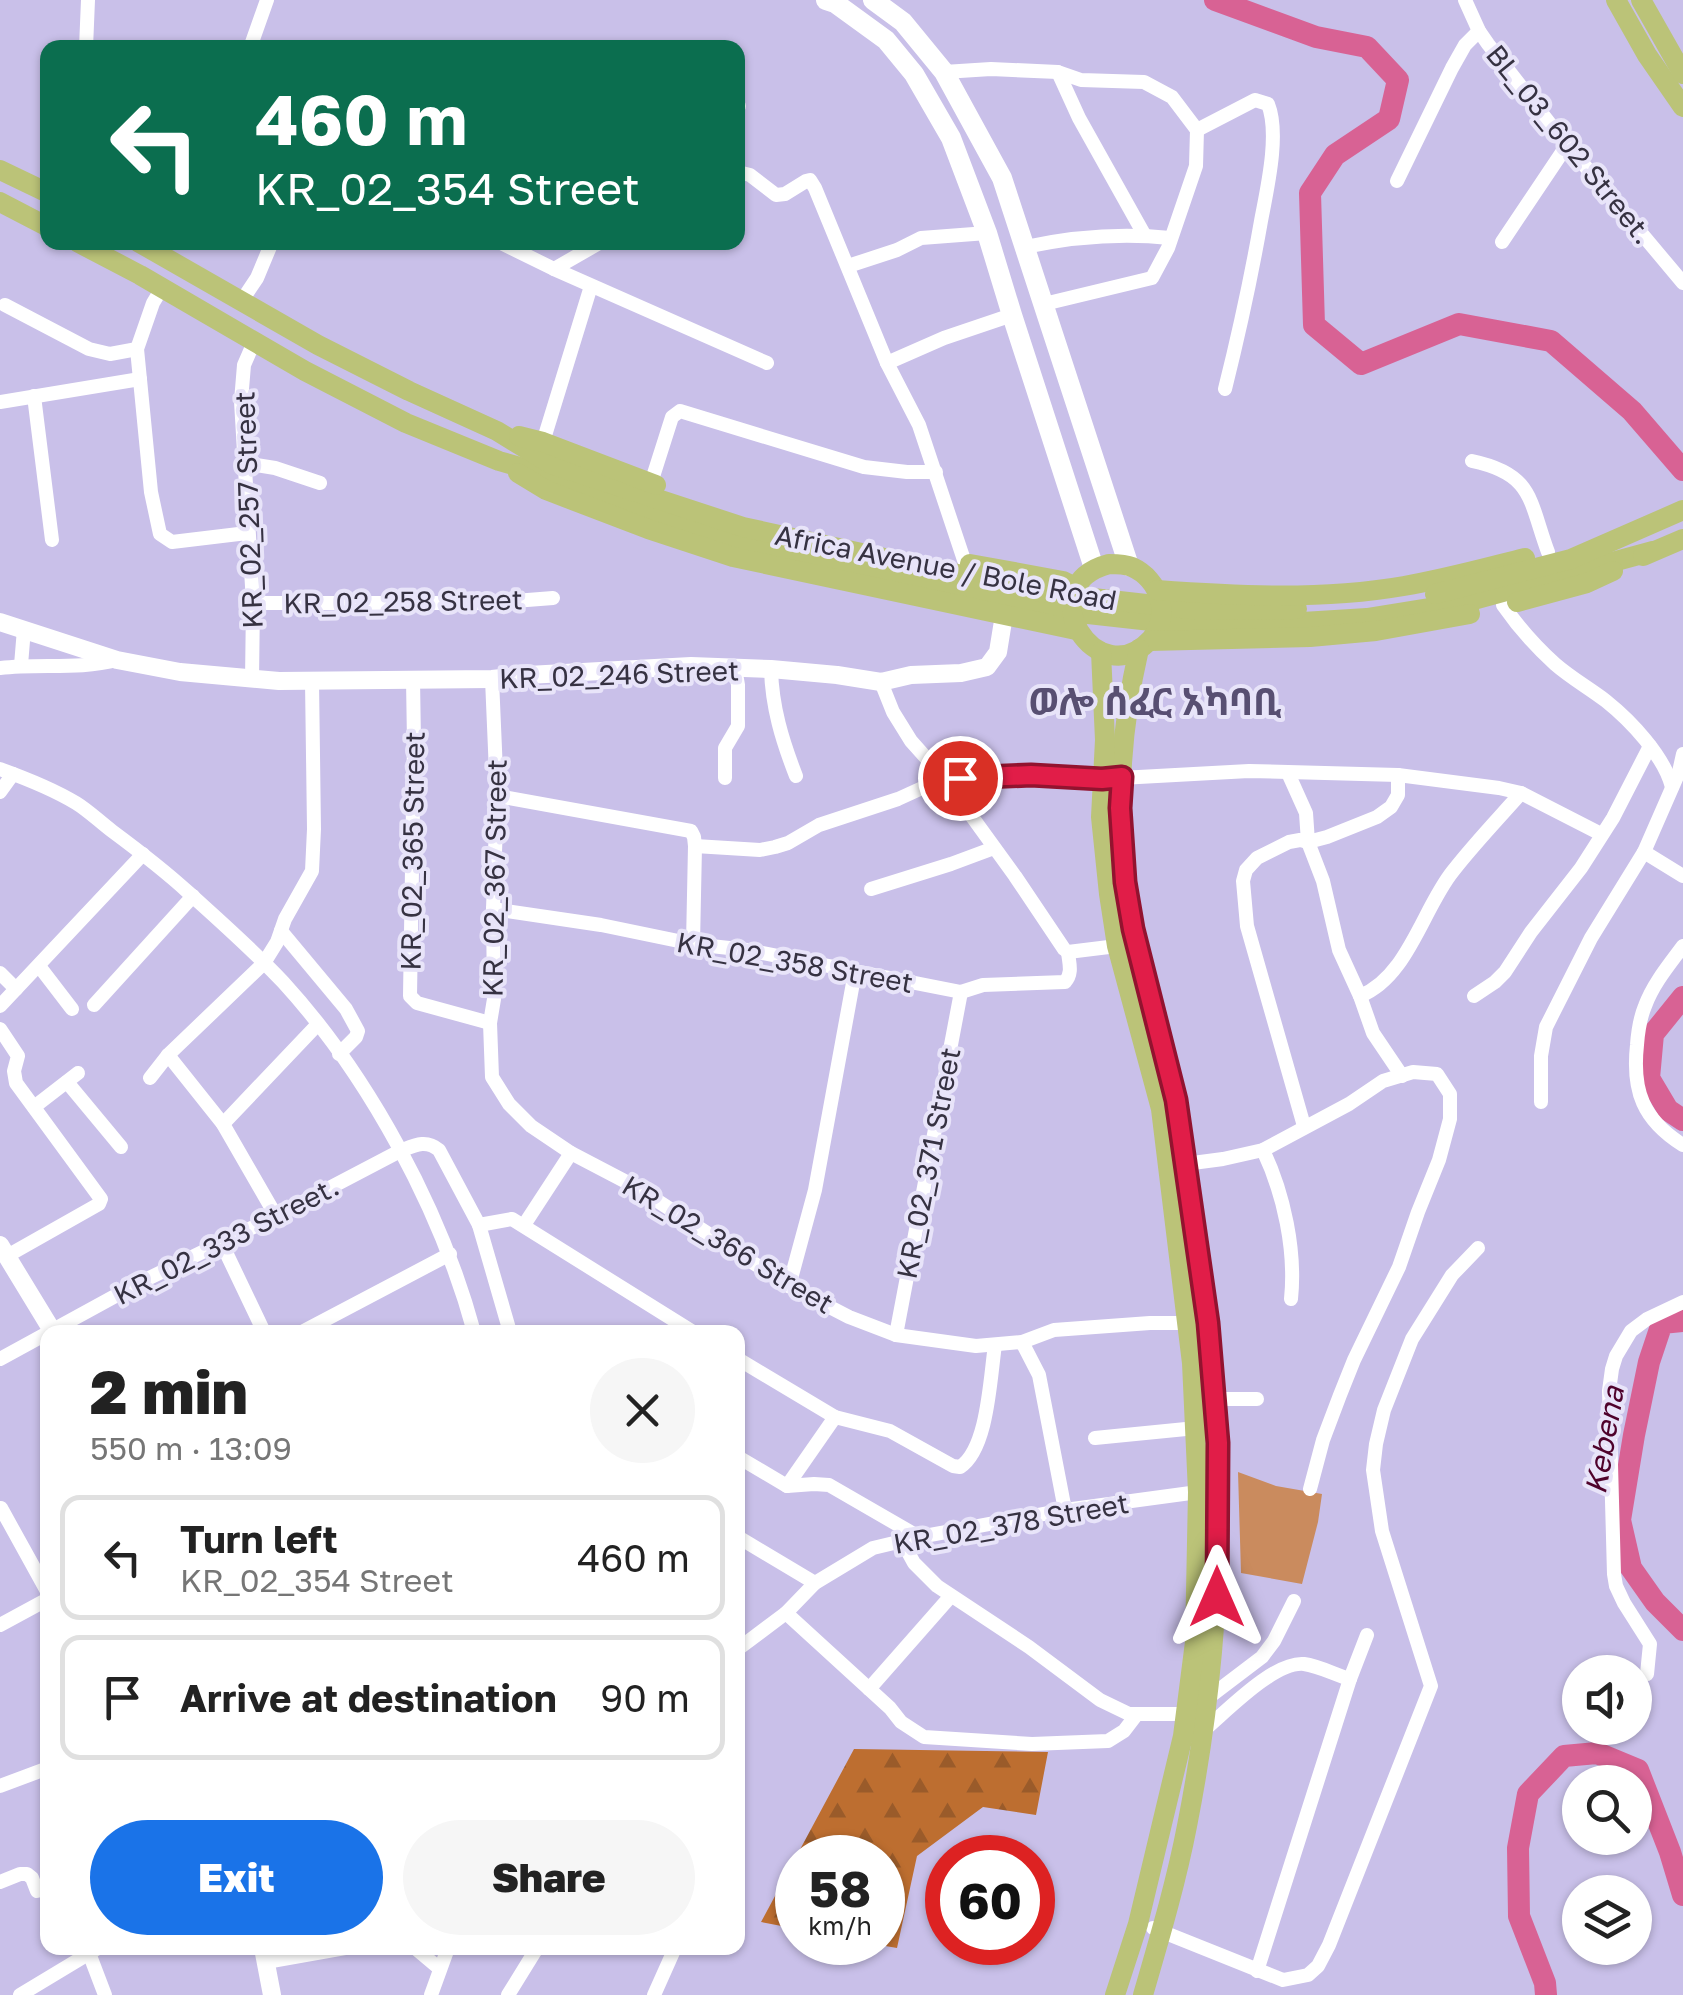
<!DOCTYPE html>
<html lang="en">
<head>
<meta charset="utf-8">
<style>
	body { margin:0; font-family:"Golos Text","Noto Sans Ethiopic",sans-serif; background:#f6f6f6; color:#222; height:100vh; display:flex; flex-direction:column; font-size:38px; white-space:nowrap }
	* { box-sizing:border-box; margin:0 }
	p { font-size:32px; color:#767676 }
	.icon { flex:none; width:55px; height:55px; fill:none; stroke:currentColor; stroke-width:2; stroke-linecap:round; stroke-linejoin:round }
	.map { position:relative; flex:1; overflow:hidden }
	.panel { position:absolute; left:40px; top:1325px; width:705px; height:630px; display:flex; flex-direction:column; background:#fff; border-radius:20px; box-shadow:0 2px 8px #0004 }
	.panel>* { flex:none }
	.banner { position:absolute; left:40px; top:40px; width:705px; height:210px; border-radius:20px; box-shadow:0 2px 8px #0004; background:#0b6e4f; color:#fff; overflow:hidden }
	.buttons { position:absolute; left:1562px; top:1655px; display:grid; gap:20px }
	.buttons a { display:grid; place-items:center; width:90px; height:90px; border-radius:50%; background:#fff; box-shadow:0 2px 8px #0004; font-size:50px }
	.speed { position:absolute; left:775px; top:1835px; display:flex; gap:20px; font-size:50px; font-weight:700; text-align:center }
	.speed>* { display:grid; place-content:center; width:130px; height:130px; border-radius:50%; background:#fff; box-shadow:0 2px 8px #0004; line-height:1 }
	.speed small { font-size:25px; font-weight:400 }
	.speed .limit { border:15px solid #d22; background:#fff; color:#111 }
	.pin { position:absolute; display:grid; place-items:center; width:85px; height:85px; color:#fff; margin:-42px; border:5px solid #fff; border-radius:50%; box-shadow:0 2px 10px #0007 }
	.me { position:absolute; width:110px; margin:-55px; rotate:0deg; stroke-linejoin:round; filter:drop-shadow(0 0 8px #0008) }
	.turn { display:flex; align-items:center; gap:35px; height:210px; padding:0 50px; font-size:45px }
	.turn .icon { width:130px; height:130px; stroke-width:2.5 }
	.turn b { display:block; font-size:70px; line-height:85px }
	.round { display:grid; place-items:center; flex:none; width:105px; height:105px; border-radius:52px; background:#f6f6f6 }
	.head { display:flex; align-items:center; justify-content:space-between; height:170px; padding:0 50px }
	h1 { font-size:60px; font-weight:800; line-height:75px }
	.cta { display:flex; gap:20px; margin-top:auto; padding:20px 50px }
	.cta a { flex:1; height:115px; border-radius:60px; background:#1a73e8; color:#fff; font-size:40px; font-weight:800; line-height:115px; text-align:center }
	.cta a+a { background:#f6f6f6; color:#222 }
	ul { padding:0; list-style:none }
	li { display:flex; align-items:center; gap:30px; height:125px; margin:0 20px 15px; padding:0 30px; border:5px solid #e0e0e0; border-radius:20px }
	li div { flex:1 }
	li b { display:block; font-size:38px }
	li em { font-style:normal }
	.map>svg:first-child { display:block }
</style>
</head>
<body>
<div class="map">
<svg width="1683" height="1995" viewBox="0 0 1683 1995">
	<defs>
		<pattern id="forest-firs" width="22" height="20" patternUnits="userSpaceOnUse" patternTransform="scale(2.5)"><rect width="22" height="20" fill="#bd6e30"/><path d="M5 1l3.5 6h-7zM16 11l3.5 6h-7z" fill="#9a5b2a"/></pattern>
	</defs>
	<rect width="100%" height="100%" fill="#c9c0e9"/>
	<polygon fill="url(#forest-firs)" points="854,1749 1048,1752 1036,1815 983,1807 917,1856 897,1948 868,1943 882,1942 882,1858 798,1858 797,1929 761,1922"/>
	<polygon fill="#ca8b5e" points="1238,1472 1276,1486 1322,1494 1318,1522 1302,1584 1241,1573"/>
	<g fill="none" stroke-linecap="round" stroke-linejoin="round">
		<g stroke="#d86294" stroke-width="22">
			<polyline points="1215,0 1316,37 1367,47 1398,80 1389,119 1335,155 1310,193 1314,325 1361,364 1459,324 1551,341 1632,411 1683,470"/>
			<polyline points="1683,997 1653,1034 1649,1078 1668,1110 1683,1120"/>
			<polyline points="1683,1321 1662,1323 1649,1362 1634,1435 1620,1520 1631,1568 1655,1602 1683,1630"/>
			<polyline points="1546,1995 1545,1983 1519,1916 1518,1848 1528,1794 1564,1756 1597,1753 1638,1770 1670,1852 1683,1895"/>
		</g>
		<g stroke="#fff" stroke-width="14">
			<polyline points="1465,0 1479,31 1488,44 1554,129 1683,283"/>
			<polyline points="86,48 88,0"/>
			<polyline points="250,48 267,0"/>
			<polyline points="944,72 991,69 1058,72 1081,80 1144,82 1172,97 1197,130 1196,166 1168,248 1152,278 1044,304"/>
			<polyline points="1058,72 1079,118 1145,236"/>
			<polyline points="738,106 739,106"/>
			<path d="M 1197,130 L 1255,100 L 1268,104 C 1280,134 1267,189 1261,221 C 1251,278 1239,333 1225,389"/>
			<polyline points="738,172 750,175 776,195 785,194 806,181 810,180 815,188 887,363 919,425 964,560 967,563"/>
			<polyline points="1397,181 1452,68 1465,45 1479,31"/>
			<polyline points="499,242 554,269 767,363"/>
			<polyline points="1502,242 1567,145"/>
			<path d="M 1025,247 C 1072,237 1123,233 1170,238"/>
			<polyline points="848,266 897,250 921,238 987,233"/>
			<polyline points="554,269 601,242"/>
			<polyline points="162,288 153,303 137,349 151,492 160,534 172,542 247,533"/>
			<polyline points="241,302 257,278 272,242"/>
			<polyline points="5,305 89,349 110,354 137,349"/>
			<polyline points="887,363 944,338 1012,315"/>
			<polyline points="34,396 52,540"/>
			<polyline points="0,402 140,379"/>
			<polyline points="543,442 591,286"/>
			<path d="M 1472,461 C 1534,474 1529,501 1548,552"/>
			<polyline points="244,463 275,468 320,483"/>
			<polyline points="651,483 672,417 680,411 864,467 907,472 936,472"/>
			<polyline points="253,603 488,603 553,598"/>
			<path d="M 1503,605 C 1519,628 1535,646 1555,664 C 1571,678 1589,688 1606,701 C 1631,721 1664,756 1672,787"/>
			<polyline points="21,665 24,629"/>
			<path d="M 0,668 C 39,663 78,670 117,660"/>
			<path d="M 771,669 C 772,707 782,740 796,776"/>
			<polyline points="413,679 414,743 410,996 417,1003 490,1023"/>
			<polyline points="492,679 497,796 493,909 494,999 490,1023 492,1077 509,1104 531,1126 571,1153 636,1187 789,1286 849,1317 896,1335 976,1346 1022,1342 1054,1330 1150,1323 1193,1323"/>
			<polyline points="252,680 253,603 241,401 244,365 254,342"/>
			<polyline points="881,682 893,712 911,741 944,778 1015,876 1064,949 1068,952 1117,946"/>
			<path d="M 0,769 C 25,778 53,789 76,803 C 89,811 100,822 112,831 C 139,851 165,871 189,893 C 221,922 253,950 283,982 C 369,1076 441,1210 474,1332"/>
			<polyline points="1288,773 1306,813 1308,842 1323,881 1339,950 1360,996 1373,1033 1402,1076"/>
			<polyline points="725,778 725,748 738,726 738,685 735,668"/>
			<polyline points="0,792 13,774"/>
			<polyline points="497,796 691,831 694,837 695,846 693,944"/>
			<polyline points="695,846 760,850 775,847 788,843 819,825 898,799 944,778 1031,775 1102,779 1249,771 1398,775 1499,788 1521,793 1601,834"/>
			<polyline points="1644,852 1683,876"/>
			<polyline points="871,889 951,864 994,848"/>
			<path d="M 493,909 L 601,925 L 693,944 L 747,950 L 961,992 L 983,985 L 1065,982 C 1073,973 1069,963 1068,952"/>
			<polyline points="281,931 346,1009 358,1031 356,1037 339,1054"/>
			<path d="M 1683,946 C 1669,965 1653,984 1645,1006 C 1640,1018 1638,1031 1637,1045 C 1632,1091 1643,1120 1683,1145"/>
			<polyline points="39,966 72,1009"/>
			<polyline points="0,973 16,989"/>
			<path d="M 1360,996 C 1408,977 1423,908 1453,871 C 1474,844 1498,819 1521,793"/>
			<polyline points="1474,996 1495,982 1505,972 1531,932 1581,868 1613,818 1650,746"/>
			<polyline points="94,1005 193,896"/>
			<polyline points="0,1006 143,854"/>
			<polyline points="0,1029 18,1056 14,1071 16,1083 101,1199 99,1204 7,1256"/>
			<polyline points="168,1055 223,1124 276,1216"/>
			<polyline points="150,1078 168,1055 264,963 277,942 285,919 312,871 314,829 312,681"/>
			<polyline points="67,1082 121,1147"/>
			<polyline points="1541,1102 1541,1056 1546,1027 1591,938 1644,852 1679,772 1683,754"/>
			<polyline points="34,1107 78,1073"/>
			<polyline points="223,1124 318,1024"/>
			<polyline points="1304,1126 1247,926 1243,881 1246,870 1257,858 1289,842 1300,840 1308,842 1327,837 1377,817 1391,807 1398,795 1398,775"/>
			<path d="M 1263,1150 C 1284,1194 1296,1251 1291,1299"/>
			<polyline points="1185,1164 1223,1159 1263,1150 1349,1104 1383,1081 1413,1072 1437,1074 1450,1094 1450,1119 1439,1160 1418,1212 1399,1267 1354,1360 1340,1395 1323,1440 1310,1489"/>
			<polyline points="524,1225 571,1153"/>
			<polyline points="222,1244 264,1332"/>
			<polyline points="789,1286 815,1190 855,972"/>
			<polyline points="302,1332 450,1254"/>
			<polyline points="510,1332 479,1225 512,1219 693,1332"/>
			<polyline points="896,1335 961,992"/>
			<polyline points="1022,1342 1039,1375 1065,1510"/>
			<path d="M 0,1359 L 139,1283 L 276,1216 L 400,1151 C 415,1145 426,1139 439,1150 L 479,1225"/>
			<path d="M 738,1359 L 835,1417 L 890,1431 L 953,1466 L 960,1467 C 988,1449 990,1378 995,1345"/>
			<polyline points="1215,1399 1257,1399"/>
			<polyline points="1095,1438 1196,1428"/>
			<polyline points="738,1457 787,1486 814,1484 829,1485 919,1537"/>
			<polyline points="787,1486 835,1417"/>
			<polyline points="1,1508 48,1593"/>
			<polyline points="738,1537 815,1583"/>
			<polyline points="902,1541 914,1563 937,1586 1029,1647 1100,1700 1129,1714 1186,1714"/>
			<polyline points="786,1613 890,1708 901,1722 924,1737 1032,1744 1108,1741 1124,1731 1137,1714"/>
			<polyline points="0,1625 48,1599"/>
			<polyline points="738,1649 786,1613 815,1583 873,1548 919,1537 1065,1510 1198,1492"/>
			<polyline points="1647,1674 1650,1644 1624,1603 1616,1586 1614,1574 1609,1391 1612,1369 1616,1356 1631,1331 1647,1319 1683,1302"/>
			<polyline points="869,1689 950,1597"/>
			<polyline points="1208,1698 1262,1657 1274,1641 1294,1601"/>
			<path d="M 1203,1731 C 1226,1712 1274,1661 1304,1664 C 1319,1666 1336,1675 1350,1679"/>
			<polyline points="0,1786 48,1768"/>
			<polyline points="0,1882 20,1874 27,1874 32,1878 37,1891"/>
			<polyline points="1153,1928 1283,1980 1308,1975 1318,1966 1329,1945 1431,1686 1382,1531 1373,1470 1376,1444 1384,1410 1412,1339 1452,1275 1478,1248"/>
			<polyline points="415,1948 440,1969"/>
			<polyline points="89,1953 105,1995"/>
			<polyline points="266,1962 345,1948"/>
			<polyline points="1257,1971 1350,1679 1367,1635"/>
			<polyline points="20,1995 98,1948"/>
			<polyline points="431,1995 448,1948"/>
			<polyline points="508,1995 537,1948"/>
			<polyline points="654,1995 675,1948"/>
		</g>
		<g stroke="#fff" stroke-width="18">
			<polyline points="0,622 117,660 180,672 279,681 492,679 528,675 691,666 771,669 837,675 881,682 911,675 961,673 987,667 998,652 1004,615"/>
			<polyline points="0,1245 53,1332"/>
			<polyline points="263,1948 272,1995"/>
		</g>
		<g stroke="#fff" stroke-width="20">
			<polyline points="826,0 835,3 886,40 914,74 951,138 987,233 1012,315 1094,568"/>
			<polyline points="873,0 903,22 944,72 1002,178 1129,566"/>
		</g>
		<g stroke="#bbc378" stroke-width="20">
			<polyline points="1616,0 1647,55 1683,107"/>
			<polyline points="1641,0 1683,74"/>
			<polyline points="0,170 48,193"/>
			<polyline points="0,202 48,227"/>
			<polyline points="77,242 140,275 305,371 406,423 499,461 552,476 641,511 766,548 853,569 1070,612 1178,624 1213,625 1254,625 1367,618 1466,602 1653,551"/>
			<polyline points="138,242 318,345 409,391 497,431 551,464 743,527 1040,592 1199,610 1297,609"/>
			<polyline points="519,436 543,442 656,485"/>
			<polyline points="518,473 546,490 648,529 733,557 1076,630"/>
			<polyline points="1643,556 1683,539"/>
			<polyline points="970,564 1063,581 1073,586"/>
			<path d="M 1109,564 C 1116,564 1125,564 1132,567 C 1159,579 1172,615 1151,639 C 1098,697 1027,586 1109,564 Z"/>
			<path d="M 1157,590 C 1239,596 1323,600 1404,586 C 1445,579 1485,568 1525,558"/>
			<polyline points="1435,594 1571,559 1683,510"/>
			<polyline points="1517,602 1587,583 1613,571"/>
			<polyline points="1150,641 1310,637 1376,631 1470,614"/>
			<path d="M 1139,649 C 1118,740 1114,835 1133,927 C 1146,991 1169,1054 1179,1118 C 1195,1226 1214,1333 1218,1442 C 1222,1570 1212,1700 1187,1826 C 1176,1883 1159,1940 1143,1995"/>
			<polyline points="1101,652 1105,740 1101,817 1109,894 1117,946 1161,1109 1192,1363 1198,1492 1195,1642 1183,1736 1138,1924 1115,1995"/>
		</g>
	</g>
	<g fill="none" stroke-linecap="round" stroke-linejoin="round">
		<g stroke="#92132f" stroke-width="25">
			<polyline id="route" points="960,778 1031,775 1102,779 1122,777 1120,808 1125,882 1133,929 1176,1100 1208,1323 1218,1443 1217,1597"/>
		</g>
		<use href="#route" stroke="#e11d48" stroke-width="18"/>
	</g>
	<g text-anchor="middle" dominant-baseline="central" stroke-width="8" stroke-linejoin="round" paint-order="stroke">
		<g font-size="28" fill="#363242" stroke="#e8e4f9">
			<text transform="translate(1570 144) rotate(51)">BL_03_602 Street.</text>
			<text transform="translate(248 510) rotate(-92)">KR_02_257 Street</text>
			<text transform="translate(946 567) rotate(11)">Africa Avenue / Bole Road</text>
			<text transform="translate(403 601) rotate(-1)">KR_02_258 Street</text>
			<text transform="translate(619 674) rotate(-2)">KR_02_246 Street</text>
			<text transform="translate(412 851) rotate(-89)">KR_02_365 Street</text>
			<text transform="translate(494 878) rotate(-89)">KR_02_367 Street</text>
			<text transform="translate(795 962) rotate(10)">KR_02_358 Street</text>
			<text transform="translate(928 1163) rotate(-79)">KR_02_371 Street</text>
			<text transform="translate(226 1240) rotate(-27)">KR_02_333 Street.</text>
			<text transform="translate(728 1244) rotate(31)">KR_02_366 Street</text>
			<text transform="translate(1011 1523) rotate(-10)">KR_02_378 Street</text>
		</g>
		<g font-size="30" font-style="italic" fill="#4f022b" stroke="#e8e4f9">
			<text transform="translate(1604 1440) rotate(-80)">Kebena</text>
		</g>
		<g font-size="38" font-weight="bold" fill="#584f72" stroke="#e8e4f9">
			<text x="1155" y="700">ወሎ ሰፈር አካባቢ</text>
		</g>
	</g>
</svg>
<div class="buttons">
<a><svg class="icon" aria-label="sound" viewBox="0 0 24 24"><path d="M4 9h4l5-4v14l-5-4H4zM17 9q2 3 0 6"/></svg></a>
<a><svg class="icon" aria-label="search" viewBox="0 0 24 24"><circle cx="10" cy="10" r="6"/><path d="M15 15l6 6"/></svg></a>
<a><svg class="icon" aria-label="layers" viewBox="0 0 24 24"><path d="M12 4l9 5-9 5-9-5zM3 14l9 5 9-5"/></svg></a>
</div>
<div class="speed"><div>58<small>km/h</small></div><div class="limit">60</div></div>
<div class="pin" style="left:960px;top:778px;background:#d93025"><svg class="icon" aria-label="arrive" viewBox="0 0 24 24"><path d="M6 21V4h12l-3 4 3 4H6"/></svg></div>
<svg class="me" style="left:1217px;top:1597px" viewBox="-20 -20 40 40"><path d="M0-17L14 15 0 8-14 15z" fill="#e11d48" stroke="#fff" stroke-width="4"/></svg>
<div class="banner">
<div class="turn"><svg class="icon" aria-label="left" viewBox="0 0 24 24"><path d="M17 20v-9H6M10 6l-5 5 5 5"/></svg><div><b>460 m</b>KR_02_354 Street</div></div>
</div>
<section class="panel">
<div class="head"><div><h1>2 min</h1><p>550 m · 13:09</p></div><a class="round"><svg class="icon" aria-label="close" viewBox="0 0 24 24"><path d="M6 6l12 12M18 6L6 18"/></svg></a></div>
<ul>
<li><svg class="icon" aria-label="left" viewBox="0 0 24 24"><path d="M17 20v-9H6M10 6l-5 5 5 5"/></svg><div><b>Turn left</b><p>KR_02_354 Street</p></div><em>460 m</em></li>
<li><svg class="icon" aria-label="arrive" viewBox="0 0 24 24"><path d="M6 21V4h12l-3 4 3 4H6"/></svg><div><b>Arrive at destination</b></div><em>90 m</em></li>
</ul>
<div class="cta"><a>Exit</a><a>Share</a></div>
</section>
</div>
</body>
</html>
